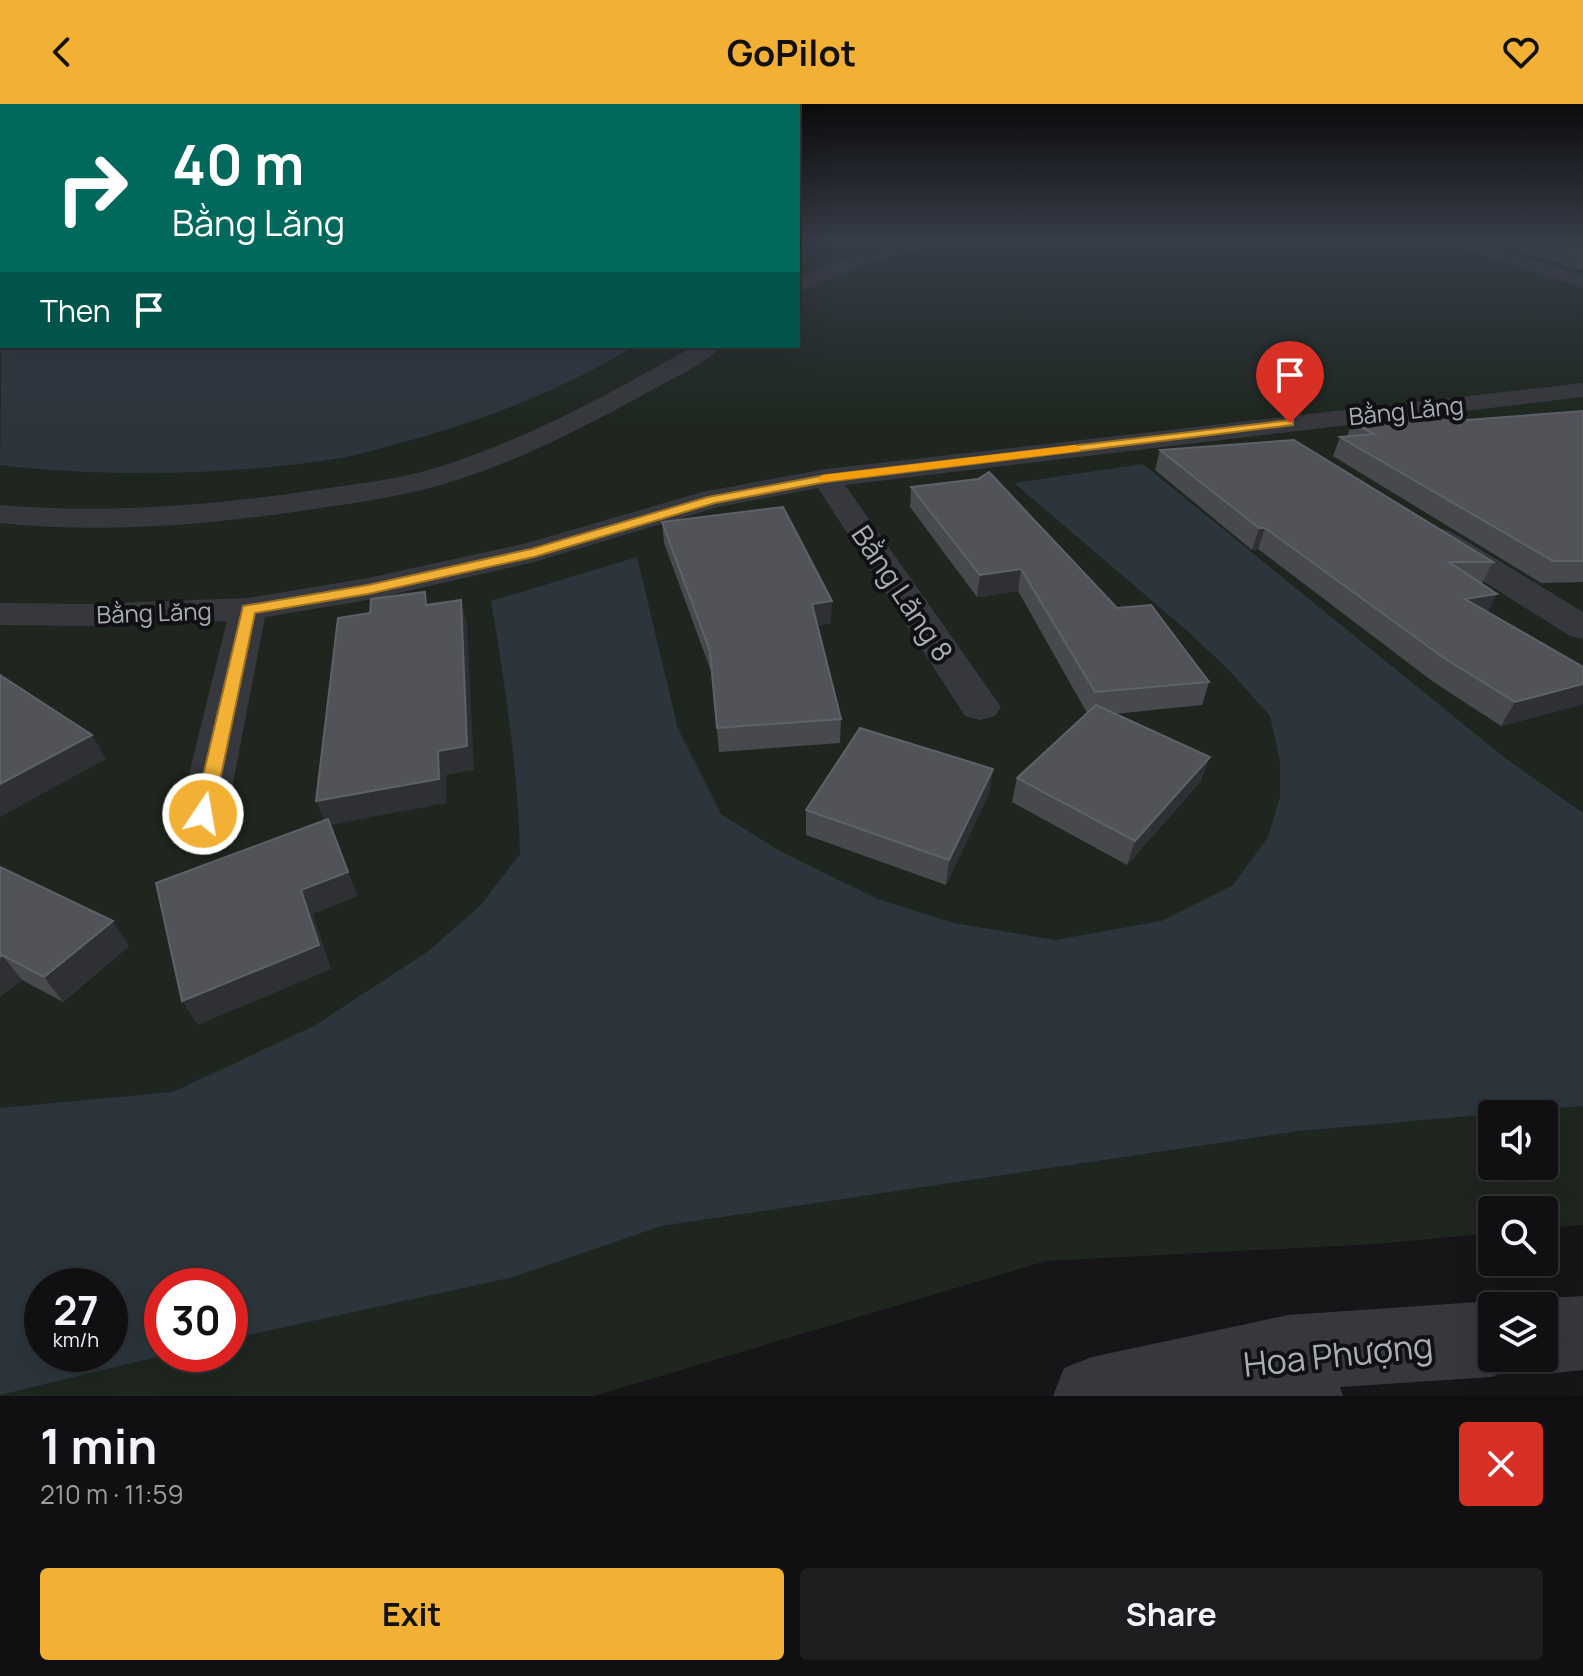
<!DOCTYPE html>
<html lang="en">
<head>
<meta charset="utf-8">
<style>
	body { margin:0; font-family:Manrope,sans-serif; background:#1e1e20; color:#f1f3f6; height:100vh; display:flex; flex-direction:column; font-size:30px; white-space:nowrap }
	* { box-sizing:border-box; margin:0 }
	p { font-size:26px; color:#9c9d9f }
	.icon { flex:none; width:44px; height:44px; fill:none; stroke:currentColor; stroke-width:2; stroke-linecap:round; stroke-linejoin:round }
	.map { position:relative; height:1292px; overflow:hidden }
	.panel { display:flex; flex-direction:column; background:#101012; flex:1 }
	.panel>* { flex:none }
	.hud { position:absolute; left:0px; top:0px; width:800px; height:244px; box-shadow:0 8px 32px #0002,0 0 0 2px #303032; background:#00695c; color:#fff; overflow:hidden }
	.controls { position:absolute; left:1478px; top:996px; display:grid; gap:16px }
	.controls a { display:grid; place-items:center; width:80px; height:80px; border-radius:8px; background:#101012; box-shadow:0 8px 32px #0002,0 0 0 2px #303032; font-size:40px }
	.speed { position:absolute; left:24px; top:1164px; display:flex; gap:16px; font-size:40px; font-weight:700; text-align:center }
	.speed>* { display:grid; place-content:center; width:104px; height:104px; border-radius:50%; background:#101012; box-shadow:0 8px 32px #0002,0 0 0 2px #303032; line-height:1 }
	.speed small { font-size:20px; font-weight:400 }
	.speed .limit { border:12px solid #d22; background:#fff; color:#111 }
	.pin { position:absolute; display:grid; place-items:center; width:68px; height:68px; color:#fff; margin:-82px -34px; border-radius:50% 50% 50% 0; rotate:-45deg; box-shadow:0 0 8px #0007 }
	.pin .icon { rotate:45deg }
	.me { position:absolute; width:88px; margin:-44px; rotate:12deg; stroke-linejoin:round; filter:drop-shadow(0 0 6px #0008) }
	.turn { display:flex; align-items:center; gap:28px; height:168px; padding:0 40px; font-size:36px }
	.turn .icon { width:104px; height:104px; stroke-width:2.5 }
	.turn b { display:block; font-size:56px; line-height:68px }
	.then { display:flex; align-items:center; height:76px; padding:0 40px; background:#0003; gap:16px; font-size:30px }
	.round { display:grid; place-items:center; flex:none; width:84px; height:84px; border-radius:8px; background:#1e1e20 }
	.head { display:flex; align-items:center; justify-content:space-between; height:136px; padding:0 40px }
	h1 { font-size:48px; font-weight:700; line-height:60px }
	.cta { display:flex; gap:16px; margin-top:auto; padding:16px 40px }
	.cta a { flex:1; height:92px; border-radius:8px; background:#f2b134; color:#111; font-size:32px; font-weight:700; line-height:92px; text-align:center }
	.cta a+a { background:#1e1e20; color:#f1f3f6 }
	header { display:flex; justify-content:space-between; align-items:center; height:104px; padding:0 40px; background:#f2b134; color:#111; font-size:36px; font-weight:700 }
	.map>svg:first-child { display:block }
</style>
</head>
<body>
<header><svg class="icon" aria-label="back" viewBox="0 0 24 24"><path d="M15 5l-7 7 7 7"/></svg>GoPilot<svg class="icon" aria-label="heart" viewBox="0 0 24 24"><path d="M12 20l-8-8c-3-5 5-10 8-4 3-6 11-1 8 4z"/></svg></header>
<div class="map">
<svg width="1583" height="1292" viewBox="0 0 1583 1292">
	<rect width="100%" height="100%" fill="#161618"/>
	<path fill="#1e261f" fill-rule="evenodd" d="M 0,137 L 2,242 L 798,242 L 798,137 L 1583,137 L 1583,1121 L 1544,1124 L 1544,1106 L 1492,1106 L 1492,1129 L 1376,1140 L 1046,1157 L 594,1292 L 0,1292 ZM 1492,1010 L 1544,1010 L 1544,1062 L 1492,1062 ZM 42,1182 L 110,1182 L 110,1250 L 42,1250 ZM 162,1182 L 230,1182 L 230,1250 L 162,1250 Z"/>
	<g fill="#2c353c" fill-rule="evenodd">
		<path d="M 2,206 L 2,242 L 635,242 C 561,286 484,317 400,339 C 380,344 360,351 341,354 C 233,371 108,374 0,361 Z"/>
		<path d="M 1143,360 L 1505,654 L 1583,709 L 1583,1002 L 1298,1027 L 661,1122 L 513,1173 L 230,1235 L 230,1182 L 162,1182 L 162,1250 L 169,1250 L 0,1291 L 0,1004 L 173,988 L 314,922 L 427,848 L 480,802 L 520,750 C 518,664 505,581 491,497 L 637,453 L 678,625 L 721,710 L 778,746 L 878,795 L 954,819 L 1055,836 L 1161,817 L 1233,781 L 1268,733 L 1280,693 L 1280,657 L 1270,612 L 1228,565 L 1185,525 L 1014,379 ZM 110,1182 L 110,1250 L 42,1250 L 42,1182 Z"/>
	</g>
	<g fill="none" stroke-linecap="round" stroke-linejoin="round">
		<g fill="#37383d" fill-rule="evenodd">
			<polygon points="0,137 2,137 0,145"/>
			<polygon points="911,137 946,137 944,141 872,157 798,188 798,174 842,155"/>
			<polygon points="1450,137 1475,137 1583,172 1583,184 1452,141"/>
			<rect x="0" y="186" width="2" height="12"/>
			<path d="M 694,242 L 721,242 C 710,258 658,282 639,293 C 581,325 520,356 457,376 C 411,391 362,398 314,405 C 209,421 106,430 0,419 L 0,401 C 106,410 210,402 315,386 C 355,380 396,376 435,364 C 526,336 611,289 694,242 Z"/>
			<polygon points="1583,279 1583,293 845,381 1001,603 995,612 980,616 965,612 818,384 718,403 534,458 368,496 265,513 227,710 220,722 203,726 186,722 179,710 227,517 87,522 0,521 0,499 87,500 248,494 368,474 527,439 702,388 826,365"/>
			<polygon points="1438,424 1450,427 1583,508 1583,535 1570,532 1426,441 1422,434 1426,427"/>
			<polygon points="1583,1192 1583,1266 1544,1270 1520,1259 1492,1273 1340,1283 1343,1292 1053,1292 1064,1264 1092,1253 1288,1211 1492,1197 1503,1202 1492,1202 1492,1254 1544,1254 1544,1202 1526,1202 1544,1194"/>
		</g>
	</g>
	<g fill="#47494d">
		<polygon points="1483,137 1583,137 1583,166"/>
		<polygon points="1583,307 1583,478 1541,479 1333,352 1340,333 1347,332 1352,318 1453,317"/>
		<polygon points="1160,346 1493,458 1482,479 1481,479 1488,508 1583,563 1583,600 1501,622 1432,577 1258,445 1252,446 1155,366"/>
		<polygon points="978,375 1117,504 1209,578 1202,601 1114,610 1201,677 1127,761 1012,698 1017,674 1087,609 1018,487 977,493 910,403 911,383"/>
		<polygon points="662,418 831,519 818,521 841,615 840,639 719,648 712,570 664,439"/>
		<polygon points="993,665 989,689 946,781 806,731 806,706"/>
		<polygon points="0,763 129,842 63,898 22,876 0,892"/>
	</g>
	<g fill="#2f3033">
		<polygon points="1259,424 1265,424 1258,445 1252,446"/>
		<polygon points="1021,465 1018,487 977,493 980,471"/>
		<polygon points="1497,490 1485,513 1465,495"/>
		<polygon points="461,496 467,519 474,666 446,671 446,699 330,721 358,792 313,810 331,865 198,921 182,897 301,786 326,721 316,697"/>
		<polygon points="832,497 831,519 812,522 812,500"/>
		<polygon points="1583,580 1583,600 1501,622 1515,598"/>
		<polygon points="92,631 106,655 0,713 0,680"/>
		<polygon points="1210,653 1201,677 1127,761 1135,737"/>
		<polygon points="993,665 989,689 946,781 949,756"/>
		<polygon points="113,817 129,842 63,898 44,873"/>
		<polygon points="2,851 22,876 0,892 0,853"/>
	</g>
	<g fill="#525359" stroke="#5f6168" stroke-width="2">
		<polygon points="1521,137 1583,137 1583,154"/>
		<polygon points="1583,307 1583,457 1553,457 1340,333 1374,330 1352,318 1433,308 1453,317"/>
		<polygon points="1294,336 1493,458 1449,458 1497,490 1465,495 1583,563 1583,580 1515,598 1444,554 1265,424 1259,424 1160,346"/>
		<polygon points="989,368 1117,504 1151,501 1209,578 1095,588 1021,465 980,471 911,383 978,375"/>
		<polygon points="783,403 832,497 812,500 841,615 717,624 710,547 662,418"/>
		<polygon points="425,488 426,501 461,496 467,642 438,647 439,675 316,697 338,514 370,509 371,495"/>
		<polygon points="0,571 92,631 0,680"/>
		<polygon points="1096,601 1210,653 1135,737 1017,674"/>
		<polygon points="860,624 993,665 949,756 806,706"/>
		<polygon points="328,715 348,768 301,786 319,841 182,897 156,779"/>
		<polygon points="0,763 113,817 44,873 2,851 0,853"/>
	</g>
	<linearGradient id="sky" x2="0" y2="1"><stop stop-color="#0c0c0d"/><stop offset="0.43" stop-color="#363c48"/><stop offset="1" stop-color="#363c48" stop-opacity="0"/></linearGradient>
	<rect width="1583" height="318" fill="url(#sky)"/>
	<polygon fill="#f2b134" stroke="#9d7322" stroke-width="2" points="1290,316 1293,317 1293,321 826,378 715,399 534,453 368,490 255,509 213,710 203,717 194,710 243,502 368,481 531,445 708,393 826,371"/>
	<polygon fill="#f59e0b" points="1075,341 1081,344 1080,347 823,378 817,375 823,371"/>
	<g text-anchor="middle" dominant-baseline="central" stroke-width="8" stroke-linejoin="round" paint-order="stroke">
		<g font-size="24" fill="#a8adb8" stroke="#111113">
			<text transform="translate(1406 306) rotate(-6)">Bằng Lăng</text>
			<text transform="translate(154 508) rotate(-2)">Bằng Lăng</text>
		</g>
		<g font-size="28" fill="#a8adb8" stroke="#111113">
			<text transform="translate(903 489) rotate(56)">Bằng Lăng 8</text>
		</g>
		<g font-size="34" fill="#a8adb8" stroke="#111113">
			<text transform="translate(1338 1250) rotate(-6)">Hoa Phượng</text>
		</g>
	</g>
</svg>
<div class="controls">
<a><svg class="icon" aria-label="sound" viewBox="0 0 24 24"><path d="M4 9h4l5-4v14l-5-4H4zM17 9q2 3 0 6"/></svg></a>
<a><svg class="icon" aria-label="search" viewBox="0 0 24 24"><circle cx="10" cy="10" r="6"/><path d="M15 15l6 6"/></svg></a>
<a><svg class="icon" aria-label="layers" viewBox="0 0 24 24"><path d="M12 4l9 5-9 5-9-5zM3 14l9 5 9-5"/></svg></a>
</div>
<div class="speed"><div>27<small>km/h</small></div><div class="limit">30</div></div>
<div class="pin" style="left:1290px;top:319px;background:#d93025"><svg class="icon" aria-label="arrive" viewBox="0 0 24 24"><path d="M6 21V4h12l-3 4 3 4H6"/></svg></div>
<svg class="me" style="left:203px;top:710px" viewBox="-20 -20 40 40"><circle r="17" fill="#f2b134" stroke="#fff" stroke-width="3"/><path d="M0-11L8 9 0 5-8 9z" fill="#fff"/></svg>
<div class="hud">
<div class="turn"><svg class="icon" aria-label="right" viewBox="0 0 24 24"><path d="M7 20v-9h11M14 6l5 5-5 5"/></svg><div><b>40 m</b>Bằng Lăng</div></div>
<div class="then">Then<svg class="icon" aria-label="arrive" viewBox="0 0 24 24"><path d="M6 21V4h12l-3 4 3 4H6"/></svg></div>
</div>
</div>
<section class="panel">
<div class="head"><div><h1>1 min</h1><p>210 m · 11:59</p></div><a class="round" style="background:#d93025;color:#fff"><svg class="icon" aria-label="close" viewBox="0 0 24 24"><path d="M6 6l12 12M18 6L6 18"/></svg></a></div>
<div class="cta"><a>Exit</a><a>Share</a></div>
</section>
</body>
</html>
